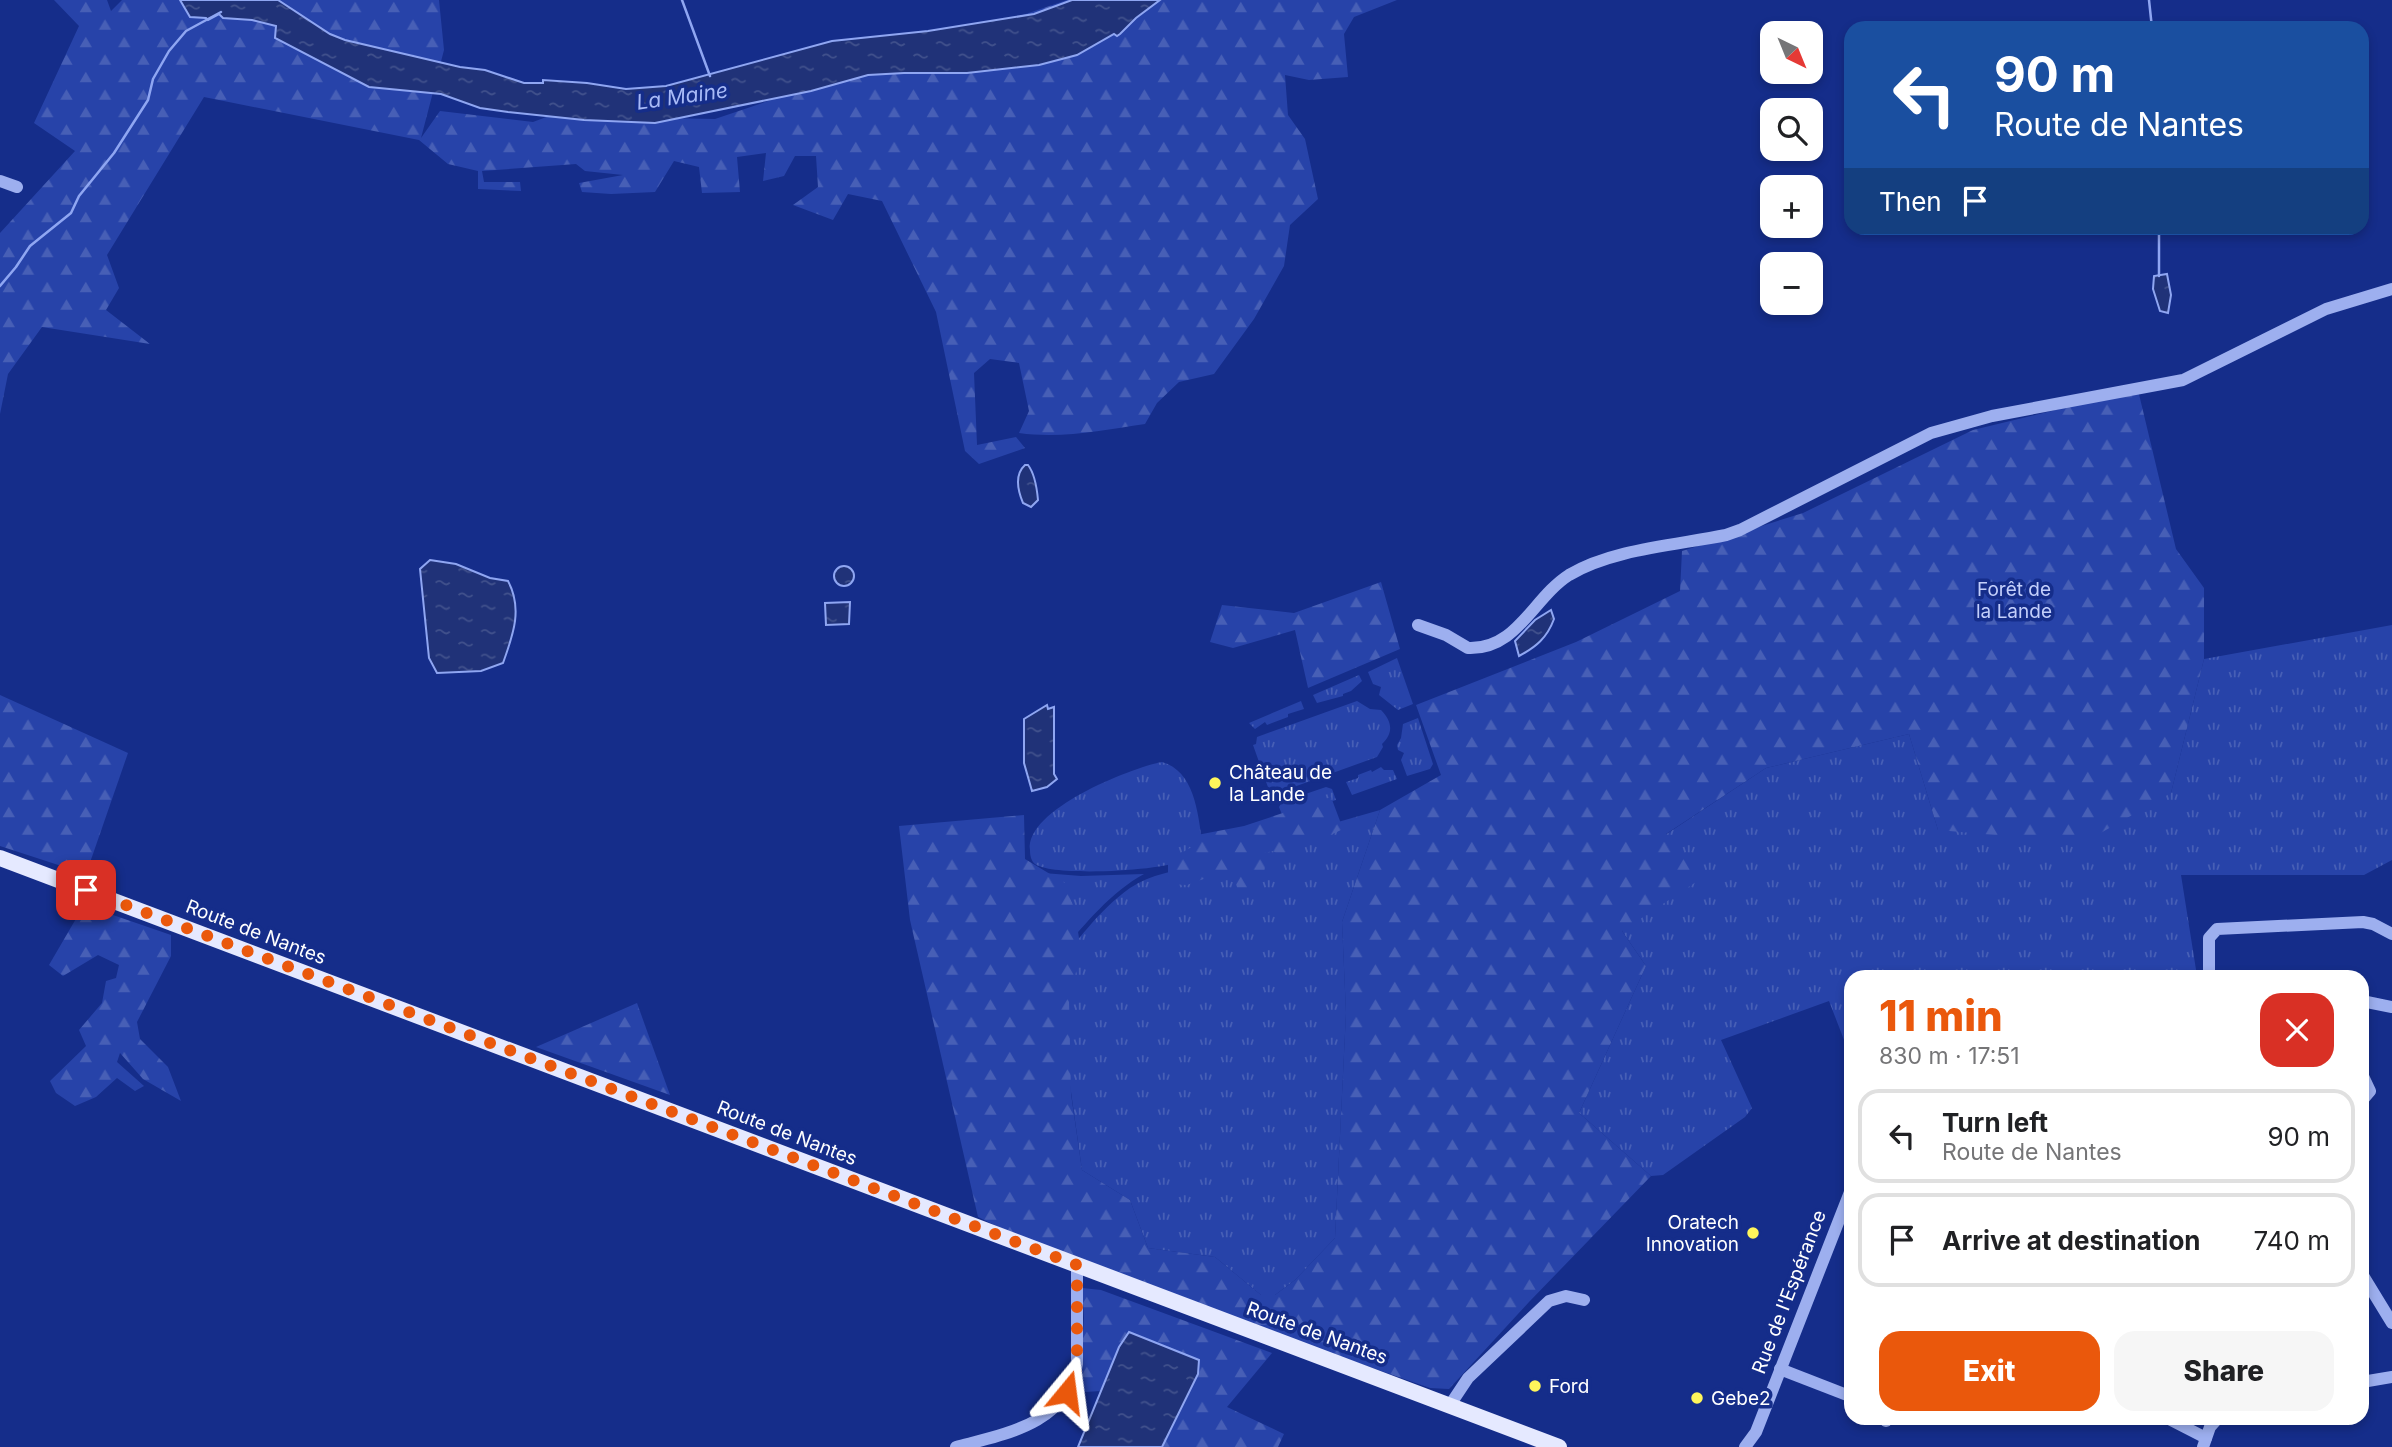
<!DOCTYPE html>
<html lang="en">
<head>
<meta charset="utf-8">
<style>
	body { margin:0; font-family:Inter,sans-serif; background:#f6f6f6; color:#202124; height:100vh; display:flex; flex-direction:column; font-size:26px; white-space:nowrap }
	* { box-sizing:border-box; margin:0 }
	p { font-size:23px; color:#757577 }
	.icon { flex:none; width:38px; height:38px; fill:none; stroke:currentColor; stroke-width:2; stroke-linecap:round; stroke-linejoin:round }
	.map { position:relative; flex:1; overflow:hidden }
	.drawer { position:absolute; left:1844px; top:970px; width:525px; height:455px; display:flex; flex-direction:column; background:#fff; border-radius:21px; box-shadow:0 4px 10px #0003 }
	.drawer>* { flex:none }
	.guide { position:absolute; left:1844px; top:21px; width:525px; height:214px; border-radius:21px; box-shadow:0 4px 10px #0003; background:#1a4fa0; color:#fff; overflow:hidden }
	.needle { width:46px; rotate:137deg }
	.tools { position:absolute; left:1760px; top:21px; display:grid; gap:14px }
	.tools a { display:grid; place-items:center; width:63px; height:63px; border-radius:14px; background:#fff; box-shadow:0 4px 10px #0003; font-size:35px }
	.pin { position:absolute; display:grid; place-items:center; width:60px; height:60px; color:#fff; margin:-30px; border-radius:14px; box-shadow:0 4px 10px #0006 }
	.me { position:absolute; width:77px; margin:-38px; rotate:16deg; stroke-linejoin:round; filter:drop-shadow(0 0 5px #0008) }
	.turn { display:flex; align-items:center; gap:24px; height:147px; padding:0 35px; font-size:32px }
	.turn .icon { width:91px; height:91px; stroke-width:2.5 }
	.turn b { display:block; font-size:49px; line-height:60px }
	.then { display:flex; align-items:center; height:66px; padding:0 35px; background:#0003; gap:14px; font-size:26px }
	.round { display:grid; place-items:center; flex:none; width:74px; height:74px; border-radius:21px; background:#f6f6f6 }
	.overview { display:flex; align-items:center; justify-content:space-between; height:119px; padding:0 35px }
	h1 { font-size:42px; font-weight:800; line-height:52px; color:#ea580c }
	.action { display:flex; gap:14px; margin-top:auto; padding:14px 35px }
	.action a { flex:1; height:80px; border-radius:21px; background:#ea580c; color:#fff; font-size:28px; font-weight:800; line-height:80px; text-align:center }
	.action a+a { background:#f6f6f6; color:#202124 }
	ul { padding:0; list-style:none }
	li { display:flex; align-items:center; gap:21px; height:94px; margin:0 14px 10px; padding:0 21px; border:4px solid #e0e0e0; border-radius:21px }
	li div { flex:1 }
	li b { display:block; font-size:26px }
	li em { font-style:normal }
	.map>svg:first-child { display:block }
</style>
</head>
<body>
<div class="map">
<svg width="2392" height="1447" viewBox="0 0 2392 1447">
	<defs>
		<pattern id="grass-tufts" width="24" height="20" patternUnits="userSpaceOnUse" patternTransform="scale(1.75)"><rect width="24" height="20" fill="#2743a9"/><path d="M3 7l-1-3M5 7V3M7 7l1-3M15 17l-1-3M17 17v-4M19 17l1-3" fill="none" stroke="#475fb6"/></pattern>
		<pattern id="forest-firs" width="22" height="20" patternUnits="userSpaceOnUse" patternTransform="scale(1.75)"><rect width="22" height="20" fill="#2743a9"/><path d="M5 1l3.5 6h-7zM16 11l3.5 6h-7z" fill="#475fb6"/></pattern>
		<pattern id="water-ripples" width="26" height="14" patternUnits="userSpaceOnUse" patternTransform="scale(1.75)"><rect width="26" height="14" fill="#203278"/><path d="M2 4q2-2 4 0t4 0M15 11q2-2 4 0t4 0" fill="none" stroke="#41518c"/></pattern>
	</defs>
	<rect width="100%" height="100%" fill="#152d8a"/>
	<g fill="url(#grass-tufts)">
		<polygon points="2392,625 2392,860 2364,875 2181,875 2197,976 1852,976 1851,1058 1829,1001 1721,1040 1752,1108 1745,1117 1663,1175 1651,1176 1579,1113 1646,966 1622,931 1665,835 1766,768 1909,734 1938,830 2171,793 2204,659"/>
		<polygon points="1397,658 1413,704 1398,710 1379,695 1381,687 1373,684 1368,672"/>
		<polygon points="1359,675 1362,681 1351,691 1343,694 1343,696 1317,703 1313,695"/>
		<polygon points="1301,701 1304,709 1288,714 1288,717 1267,725 1265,722 1255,729 1249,723"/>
		<path d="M 1357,701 L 1370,709 L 1381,710 C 1392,721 1394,733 1382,744 L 1383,747 L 1377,757 L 1277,793 L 1269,790 L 1253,745 L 1256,744 L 1257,737 Z"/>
		<polygon points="1418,718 1433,764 1430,769 1407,776 1401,760 1404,753 1398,750 1397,745 1401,738 1403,724"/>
		<path d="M 1162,762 C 1194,771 1198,812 1202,841 C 1197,847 1191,856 1184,860 C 1165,871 1052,877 1035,864 C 1031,861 1030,855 1030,850 C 1025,810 1130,768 1162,762 Z"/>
		<polygon points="1381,767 1384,770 1393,770 1397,779 1352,795 1346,782 1358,778 1358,775 1371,770 1372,772"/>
		<polygon points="1326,787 1332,789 1336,800 1283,817 1279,807 1282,802"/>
		<path d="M 1380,810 L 1342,922 L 1346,1013 L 1335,1238 L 1295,1280 L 1275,1295 L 1261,1295 L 1215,1257 L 1148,1248 L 1130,1200 L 1082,1170 L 1054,971 C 1076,942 1099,910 1130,888 C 1151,874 1176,871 1200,864 C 1260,845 1320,827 1380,810 Z"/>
		<path d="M 1043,873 L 1081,876 L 1144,874 C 1111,892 1086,923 1061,952 Z"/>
	</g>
	<g fill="url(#forest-firs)">
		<path d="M 54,0 L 107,0 L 111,11 L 122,0 L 439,0 L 444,50 L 421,138 L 440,111 L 533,122 L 549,116 L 715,119 L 1067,0 L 1397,0 L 1354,17 L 1344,34 L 1348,77 L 1309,80 L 1285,75 L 1288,115 L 1305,139 L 1318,199 L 1290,225 L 1284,266 L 1254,319 L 1214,374 L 1179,382 L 1157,403 L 1145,424 C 1103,430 1062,439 1019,433 L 1029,411 L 1019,363 L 990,359 L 974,373 L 977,445 L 1016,437 L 1025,448 L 979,464 L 965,451 L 936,312 L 882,201 L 848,194 L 833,220 L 793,205 L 818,187 L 816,156 L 795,156 L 784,176 L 763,181 L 766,153 L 737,157 L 740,192 L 702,193 L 699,167 L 674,161 L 655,192 L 611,194 L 582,192 L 579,183 L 623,175 L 585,171 L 576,164 L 482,171 L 484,182 L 520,182 L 521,191 L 478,189 L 478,171 L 448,164 L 419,140 L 204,97 L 107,255 L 119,288 L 106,310 L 150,344 L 42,327 L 8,374 L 0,414 L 0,233 L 75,151 L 34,123 L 79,26 Z"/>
		<polygon points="2138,390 2176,549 2204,588 2204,659 2171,793 2083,843 1938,830 1909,734 1766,768 1666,834 1699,880 1622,931 1646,966 1579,1113 1651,1176 1529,1302 1449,1389 1430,1388 1072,1263 978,1217 910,920 899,826 1024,815 1025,859 1065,883 1075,911 1081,952 1069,1000 1071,1094 1082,1170 1130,1200 1148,1248 1215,1257 1261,1295 1275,1295 1295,1280 1335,1238 1346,1013 1342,922 1380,810 1441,775 1416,705 1576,642 1680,591 1682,551 1803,513 1973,430"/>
		<polygon points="1381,582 1400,649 1308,688 1295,630 1233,648 1210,642 1222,605 1294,613"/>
		<polygon points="0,695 128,753 86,874 0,846"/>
		<polygon points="1331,797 1343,829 1283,858 1273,851 1264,853 1266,862 1260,893 1239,893 1231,869 1187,885 1168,884 1168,861 1195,845 1197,835 1244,826"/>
		<polygon points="84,905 171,935 171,956 137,1022 140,1039 168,1067 181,1101 143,1079 120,1053 117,1062 144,1086 135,1091 117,1078 96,1097 75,1106 56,1093 50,1081 86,1046 79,1030 102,1003 106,981 116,978 119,965 98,955 63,976 49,965"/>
		<polygon points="637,1003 670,1095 536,1047"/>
		<polygon points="1082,1288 1101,1290 1272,1353 1227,1407 1284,1434 1278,1447 1162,1447 1198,1374 1119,1347 1100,1391 1071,1393 1080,1372 1084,1318"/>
	</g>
	<g fill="url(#water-ripples)" stroke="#8fa6f2" stroke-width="2">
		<polygon points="180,0 278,0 330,34 345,40 460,67 485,70 524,83 543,83 543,80 587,83 626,89 666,86 832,41 928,31 1034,14 1072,0 1160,0 1136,18 1120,34 1117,36 1114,34 1077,55 1039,65 967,73 904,73 868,75 811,91 655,123 584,120 508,112 480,108 441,94 369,87 275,38 276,26 252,20 223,18 219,14 208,20 206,18 190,17"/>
		<polygon points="2167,274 2171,295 2168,313 2160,311 2153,289 2154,276"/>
		<path d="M 1025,465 L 1028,465 C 1035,474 1037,489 1038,500 L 1031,507 L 1023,503 C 1018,491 1014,475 1025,465 Z"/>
		<path d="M 430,560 L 456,564 L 490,578 L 508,581 C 523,609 513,635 503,663 L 481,671 L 437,673 L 429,658 L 420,569 Z"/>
		<circle cx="844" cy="576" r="10"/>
		<polygon points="850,602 849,624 826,625 825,603"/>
		<path d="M 1551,610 L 1554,619 C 1547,638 1536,647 1519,656 L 1515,641 L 1535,620 Z"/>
		<polygon points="1047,705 1048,709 1054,707 1054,774 1057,779 1047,787 1032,791 1024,763 1024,719"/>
		<polygon points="1129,1332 1199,1360 1198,1374 1162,1447 1078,1447 1119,1347"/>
	</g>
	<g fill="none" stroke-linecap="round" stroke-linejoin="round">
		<g stroke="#8fa6f2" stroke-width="2.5">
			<polyline points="682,0 710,76"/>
			<polyline points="2149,0 2152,28"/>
			<polyline points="2159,276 2159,228"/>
			<polyline points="0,286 16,267 30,246 71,213 79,196 114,153 148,100 153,79 169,51 186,31 221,12"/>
		</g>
		<g stroke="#9dafef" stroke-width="12">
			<polyline points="0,181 17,187"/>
			<path d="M 1418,625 L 1446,635 L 1468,648 C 1517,650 1533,598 1569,575 C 1612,549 1677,545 1726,535 L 1740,530 L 1931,433 L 1992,416 L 2183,380 L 2326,309 L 2392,289"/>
			<polyline points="2209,976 2209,938 2217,929 2363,922 2373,924 2392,934"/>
			<polyline points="2362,1001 2392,1007"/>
			<polyline points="2362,1074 2370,1091 2364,1098"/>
			<polyline points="2362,1274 2392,1323"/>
			<polyline points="1780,1369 1852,1397"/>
			<polyline points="2362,1382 2392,1377"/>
			<polyline points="1450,1405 1468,1378 1549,1301 1566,1296 1584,1300"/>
			<polyline points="1883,1418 1886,1421"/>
			<polyline points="2167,1418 2206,1438"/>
			<path d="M 956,1447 C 1005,1434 1067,1424 1077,1364 L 1077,1265"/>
			<polyline points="1745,1447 1756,1432 1852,1187"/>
			<polyline points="2203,1447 2210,1427 2218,1418"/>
		</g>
		<polyline stroke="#e5e9ff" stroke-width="16" points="0,858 1559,1447"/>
	</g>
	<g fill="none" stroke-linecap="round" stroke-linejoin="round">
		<polyline stroke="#ea580c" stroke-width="12" stroke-dasharray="0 21.6" points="86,890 1077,1265 1077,1364 1074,1380 1067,1392"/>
	</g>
	<g fill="#fff65b" stroke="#152d8a" stroke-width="2.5">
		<circle cx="1215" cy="783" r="7"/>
		<circle cx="1753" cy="1233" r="7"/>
		<circle cx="1535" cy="1386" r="7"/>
		<circle cx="1697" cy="1398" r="7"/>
	</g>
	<g text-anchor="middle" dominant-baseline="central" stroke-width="7" stroke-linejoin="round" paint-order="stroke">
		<g font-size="19" fill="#c3cffb" stroke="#152d8a">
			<text x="2014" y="589">Forêt de<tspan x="2014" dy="22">la Lande</tspan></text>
		</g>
		<g font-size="19" fill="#fff" stroke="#152d8a" text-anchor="start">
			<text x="1229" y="772">Château de<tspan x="1229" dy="22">la Lande</tspan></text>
			<text x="1739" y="1222" text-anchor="end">Oratech<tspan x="1739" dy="22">Innovation</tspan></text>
			<text x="1549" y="1386">Ford</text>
			<text x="1711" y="1398">Gebe2</text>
		</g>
		<g font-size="19" fill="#fff" stroke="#152d8a">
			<text transform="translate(256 932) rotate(21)">Route de Nantes</text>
			<text transform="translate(787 1133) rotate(21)">Route de Nantes</text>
			<text transform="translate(1789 1292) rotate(-69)">Rue de l'Espérance</text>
			<text transform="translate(1317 1333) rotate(20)">Route de Nantes</text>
		</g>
		<g font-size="21" font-style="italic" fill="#a8baf7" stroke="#152d8a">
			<text transform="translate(682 96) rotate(-8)">La Maine</text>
		</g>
	</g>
</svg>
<div class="tools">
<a><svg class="needle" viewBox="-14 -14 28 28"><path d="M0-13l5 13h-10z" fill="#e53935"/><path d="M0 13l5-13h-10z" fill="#757577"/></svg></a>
<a><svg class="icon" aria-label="search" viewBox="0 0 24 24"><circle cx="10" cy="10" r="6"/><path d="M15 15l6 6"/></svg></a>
<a>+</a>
<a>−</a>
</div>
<div class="pin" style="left:86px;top:890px;background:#d93025"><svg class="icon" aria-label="arrive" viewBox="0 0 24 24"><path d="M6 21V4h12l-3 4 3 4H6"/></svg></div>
<svg class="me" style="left:1067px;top:1392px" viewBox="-20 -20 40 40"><path d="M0-17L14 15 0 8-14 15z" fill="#ea580c" stroke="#fff" stroke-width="4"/></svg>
<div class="guide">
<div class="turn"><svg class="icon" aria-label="left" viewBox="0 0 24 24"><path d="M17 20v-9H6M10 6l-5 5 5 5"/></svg><div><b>90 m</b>Route de Nantes</div></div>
<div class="then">Then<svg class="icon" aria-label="arrive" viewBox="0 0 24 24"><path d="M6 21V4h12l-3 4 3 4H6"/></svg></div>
</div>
<section class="drawer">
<div class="overview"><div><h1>11 min</h1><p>830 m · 17:51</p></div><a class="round" style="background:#d93025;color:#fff"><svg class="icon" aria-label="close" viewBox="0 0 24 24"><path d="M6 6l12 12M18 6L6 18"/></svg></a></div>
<ul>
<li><svg class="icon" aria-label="left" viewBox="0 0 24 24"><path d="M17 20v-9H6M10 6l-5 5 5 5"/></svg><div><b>Turn left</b><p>Route de Nantes</p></div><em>90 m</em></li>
<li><svg class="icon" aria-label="arrive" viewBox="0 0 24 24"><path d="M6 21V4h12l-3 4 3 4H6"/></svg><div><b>Arrive at destination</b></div><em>740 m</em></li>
</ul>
<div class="action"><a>Exit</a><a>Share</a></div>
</section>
</div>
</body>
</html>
